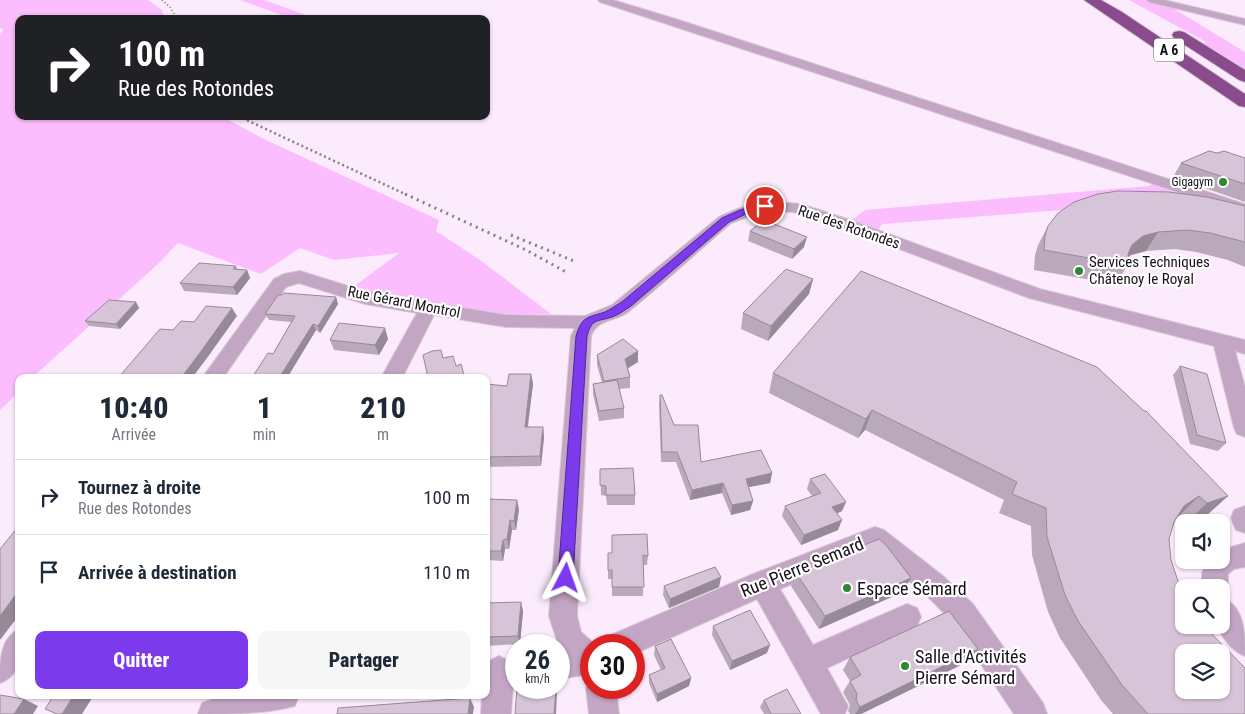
<!DOCTYPE html>
<html lang="fr">
<head>
<meta charset="utf-8">
<style>
	body { margin:0; font-family:"Roboto Condensed",sans-serif; background:#f6f6f7; color:#1f2937; height:100vh; display:flex; flex-direction:column; font-size:19px; white-space:nowrap }
	* { box-sizing:border-box; margin:0 }
	p { font-size:16px; color:#747a83 }
	.icon { flex:none; width:28px; height:28px; fill:none; stroke:currentColor; stroke-width:2; stroke-linecap:round; stroke-linejoin:round }
	.map { position:relative; flex:1; overflow:hidden }
	.sheet { position:absolute; left:15px; top:374px; width:475px; height:325px; display:flex; flex-direction:column; background:#fff; border-radius:10px; box-shadow:0 1px 4px #0004 }
	.sheet>* { flex:none }
	.banner { position:absolute; left:15px; top:15px; width:475px; height:105px; border-radius:10px; box-shadow:0 1px 4px #0004; background:#202124; color:#fff; overflow:hidden }
	.buttons { position:absolute; left:1175px; top:514px; display:grid; gap:10px }
	.buttons a { display:grid; place-items:center; width:55px; height:55px; border-radius:10px; background:#fff; box-shadow:0 1px 4px #0004; font-size:25px }
	.speed { position:absolute; left:505px; top:634px; display:flex; gap:10px; font-size:25px; font-weight:700; text-align:center }
	.speed>* { display:grid; place-content:center; width:65px; height:65px; border-radius:50%; background:#fff; box-shadow:0 1px 4px #0004; line-height:1 }
	.speed small { font-size:12px; font-weight:400 }
	.speed .limit { border:8px solid #d22; background:#fff; color:#111 }
	.pin { position:absolute; display:grid; place-items:center; width:42px; height:42px; color:#fff; margin:-21px; border:2px solid #fff; border-radius:50%; box-shadow:0 1px 5px #0007 }
	.me { position:absolute; width:55px; margin:-28px; rotate:4deg; stroke-linejoin:round; filter:drop-shadow(0 0 4px #0008) }
	.turn { display:flex; align-items:center; gap:18px; height:105px; padding:0 20px; font-size:22px }
	.turn .icon { width:65px; height:65px; stroke-width:2.5 }
	.turn b { display:block; font-size:35px; line-height:42px }
	.eta { display:flex; justify-content:space-evenly; align-items:center; height:85px; text-align:center }
	.eta b { font-size:30px; font-weight:800; line-height:35px }
	.button { display:flex; gap:10px; margin-top:auto; padding:10px 20px }
	.button a { flex:1; height:58px; border-radius:10px; background:#7c3aed; color:#fff; font-size:20px; font-weight:800; line-height:58px; text-align:center }
	.button a+a { background:#f6f6f7; color:#1f2937 }
	ul { padding:0; list-style:none }
	li { display:flex; align-items:center; gap:15px; height:75px; padding:0 20px; border-top:1px solid #e0e1e3 }
	li div { flex:1 }
	li b { display:block; font-size:19px }
	li em { font-style:normal }
	.map>svg:first-child { display:block }
</style>
</head>
<body>
<div class="map">
<svg width="1245" height="714" viewBox="0 0 1245 714">
	<rect width="100%" height="100%" fill="#fcebfd"/>
	<g fill="#fbbdfe">
		<polygon points="0,0 148,0 162,10 165,19 19,19 19,116 221,116 266,140 439,220 436,231 480,260 551,314 490,314 404,300 352,288 399,253 334,260 300,248 261,274 178,243 158,264 33,377 19,378 19,392 0,410 0,34 3,30 0,28"/>
		<polygon points="240,0 264,0 317,19 292,19"/>
		<polygon points="1129,0 1149,0 1171,7 1245,52 1245,71 1203,44 1206,42"/>
		<polygon points="1156,182 1245,212 1245,230 1073,218 1062,210 882,224 878,230 851,221 865,210 1149,186"/>
	</g>
	<g fill="none" stroke-linecap="round" stroke-linejoin="round">
		<g stroke="#d7c8d8" stroke-width="2">
			<g id="minor">
				<polygon points="598,0 613,0 679,20 1245,204 1245,214 600,2"/>
				<polygon points="1147,0 1164,0 1245,19 1245,25 1149,2"/>
				<path d="M 765,201 L 801,204 L 853,221 L 1040,289 L 1245,340 L 1245,354 L 1235,351 L 1245,387 L 1245,437 L 1237,434 L 1234,428 L 1214,346 L 1029,298 L 841,227 L 793,212 L 765,211 L 731,223 C 696,253 663,284 628,312 C 615,322 598,318 591,336 L 577,616 L 581,632 L 596,645 L 591,645 L 591,674 L 559,679 L 560,650 L 549,616 L 571,336 L 575,328 L 506,327 L 434,315 L 402,378 L 381,378 L 417,313 L 365,304 L 299,283 L 286,287 L 223,378 L 202,378 L 274,279 L 284,274 L 300,271 L 367,292 L 506,315 L 585,316 L 612,305 L 719,217 L 737,209 Z"/>
				<polygon points="1245,506 1245,533 1236,530 1231,518 1234,510"/>
				<polygon points="875,527 884,530 943,576 973,604 1043,703 1047,714 1014,714 953,622 925,594 872,551 780,589 813,645 907,604 917,608 921,617 917,626 827,668 848,706 845,714 821,714 757,599 634,654 634,645 607,645 611,635 753,574"/>
				<path d="M 1245,543 L 1245,567 L 1234,569 L 1228,574 L 1228,588 L 1223,598 C 1245,608 1245,633 1245,656 C 1230,650 1224,638 1215,625 L 1221,625 L 1221,588 L 1202,588 L 1202,573 L 1208,560 L 1221,560 L 1221,550 Z"/>
				<path d="M 19,629 C 19,652 25,673 0,683 C 0,660 0,639 19,629 Z"/>
				<polygon points="499,656 509,661 514,671 511,714 481,714 482,695 486,695 486,667 489,661"/>
				<polygon points="591,677 591,688 616,688 619,714 589,714 586,688"/>
				<path d="M 224,695 L 299,695 L 295,706 C 265,714 230,714 198,714 L 202,703 Z"/>
			</g>
		</g>
		<g stroke="#d7c8d8" stroke-width="2">
			<g id="highway">
				<polygon points="1084,0 1101,0 1122,12 1245,94 1245,107 1239,106"/>
				<polygon points="1179,31 1184,32 1245,70 1245,82 1239,80 1174,38 1172,35 1174,32"/>
			</g>
		</g>
		<use href="#minor" fill="#c3a5c4" fill-rule="evenodd"/>
		<use href="#highway" fill="#894b8c" fill-rule="evenodd"/>
		<polyline stroke="#887c89" stroke-width="2" stroke-dasharray="1 2.5" stroke-linecap="butt" points="162,0 170,7 177,19"/>
		<polyline stroke="#887c89" stroke-width="2.5" stroke-dasharray="2 3" stroke-linecap="butt" points="238,116 407,195"/>
		<g stroke="#887c89" stroke-width="3" stroke-dasharray="2 4.5" stroke-linecap="butt">
			<polyline points="405,194 526,250 566,272"/>
			<polyline points="511,235 576,262"/>
		</g>
	</g>
	<g fill="#baa9bb">
		<polygon points="1217,153 1245,158 1245,202 1173,177 1181,163"/>
		<polygon points="1245,206 1245,267 1228,260 1196,252 1175,249 1146,251 1131,255 1128,258 1128,265 1115,284 1034,270 1035,255 1038,245 1048,226"/>
		<polygon points="750,231 804,247 792,259 748,241"/>
		<polygon points="236,266 238,270 247,270 250,278 237,295 184,291 180,283"/>
		<polygon points="813,279 809,294 768,341 741,329 743,313"/>
		<polygon points="336,297 338,304 320,333 316,330 287,378 253,378 253,376 273,354 291,322 269,320 265,314"/>
		<polygon points="136,302 139,308 120,329 89,326 85,321"/>
		<polygon points="388,339 379,355 334,350 330,340"/>
		<polygon points="597,355 638,362 628,368 630,377 630,388 619,389 624,408 624,418 599,421 593,394 593,384 602,383 597,365"/>
		<polygon points="1180,366 1226,443 1218,451 1190,444 1173,375"/>
		<polygon points="773,373 1228,496 1207,515 1187,522 1180,515 1177,517 1174,522 1169,539 1171,560 1178,581 1245,714 1113,714 1101,700 1060,638 1048,612 1032,555 1031,526 999,513 1004,500 865,430 858,438 769,393"/>
		<polygon points="531,374 533,384 528,427 543,427 544,437 541,466 486,467 486,441 488,435 486,426 488,414 486,414 486,384 507,386"/>
		<polygon points="660,395 674,425 701,462 772,473 770,483 748,487 753,501 750,510 731,515 722,493 690,500 676,462 661,462 659,405"/>
		<polygon points="600,469 635,495 635,505 607,505 606,496 601,495"/>
		<polygon points="810,479 842,511 836,514 838,530 801,545 782,516 785,506 812,496 807,489"/>
		<polygon points="486,499 519,509 516,530 512,530 509,549 505,549 503,561 486,560"/>
		<polygon points="608,553 648,556 647,565 643,565 643,596 612,596 612,579 608,579"/>
		<polygon points="796,573 903,592 819,629 791,586"/>
		<polygon points="721,577 719,587 669,608 663,595 664,586"/>
		<polygon points="486,603 523,611 520,644 486,646"/>
		<polygon points="713,626 767,653 730,670 712,635"/>
		<polygon points="655,646 691,678 689,686 657,702 649,683 649,675 661,670 654,655"/>
		<polygon points="978,649 967,662 861,714 850,714 848,711 850,705 843,692 850,681 843,670 850,657"/>
		<polygon points="764,700 801,714 764,714 760,707"/>
	</g>
	<g fill="#978998">
		<polygon points="1158,232 1146,251 1131,255 1120,264 1132,245 1143,236"/>
		<polygon points="807,237 804,247 792,259 794,249"/>
		<polygon points="247,270 250,278 237,295 233,287"/>
		<polygon points="813,279 809,294 768,341 771,326"/>
		<polygon points="336,297 338,304 320,333 318,326"/>
		<polygon points="136,302 139,308 120,329 116,324"/>
		<polygon points="232,308 237,316 207,358 192,378 181,378"/>
		<polygon points="313,324 316,330 287,378 279,378"/>
		<polygon points="385,328 388,339 379,355 375,345"/>
		<polygon points="638,351 638,362 625,370 625,359"/>
		<polygon points="531,374 533,384 526,437 525,427"/>
		<polygon points="872,410 865,430 858,438 866,419"/>
		<polygon points="543,427 544,437 541,466 540,456"/>
		<polygon points="772,473 770,483 744,488 746,479"/>
		<polygon points="723,483 722,493 690,500 692,490"/>
		<polygon points="1199,496 1180,515 1165,525 1184,506"/>
		<polygon points="1228,496 1207,515 1187,522 1207,503"/>
		<polygon points="517,500 519,509 516,530 514,521"/>
		<polygon points="753,501 750,510 731,515 732,505"/>
		<polygon points="846,502 842,511 828,517 832,507"/>
		<polygon points="510,520 512,530 509,549 507,539"/>
		<polygon points="842,520 838,530 801,545 804,535"/>
		<polygon points="503,540 505,549 503,561 501,551"/>
		<polygon points="721,577 719,587 669,608 670,599"/>
		<polygon points="911,578 903,592 819,629 825,616"/>
		<polygon points="19,590 19,615 0,640 0,616"/>
		<polygon points="521,602 523,611 520,644 518,636"/>
		<polygon points="770,645 767,653 730,670 732,661"/>
		<polygon points="978,649 967,662 861,714 855,714 860,707"/>
		<polygon points="691,678 689,686 657,702 657,694"/>
		<polygon points="556,688 557,688 557,692 556,714 554,714"/>
		<polygon points="74,695 94,695 82,714 62,714"/>
		<polygon points="470,698 474,707 473,714 468,714"/>
		<polygon points="24,699 38,706 33,714 14,714"/>
	</g>
	<g fill="#d8c4d9" stroke="#978998" fill-rule="evenodd">
		<polygon points="1209,151 1217,153 1224,151 1245,158 1245,184 1181,163"/>
		<polygon points="1118,191 1169,192 1207,197 1245,206 1245,242 1210,233 1188,230 1158,232 1143,236 1132,245 1128,254 1128,265 1044,250 1045,236 1048,226 1058,213 1074,202 1098,194"/>
		<polygon points="764,220 807,237 794,249 750,231"/>
		<polygon points="199,263 236,266 233,269 247,270 233,287 180,283"/>
		<polygon points="786,269 813,279 771,326 743,313"/>
		<path d="M 861,271 L 1097,367 L 1144,411 L 1146,411 L 1228,496 L 1207,503 L 1199,496 L 1184,506 L 1174,522 L 1169,539 L 1171,560 L 1178,581 L 1184,592 L 1184,625 L 1205,625 L 1208,630 L 1245,668 L 1245,714 L 1148,714 L 1122,685 L 1078,621 L 1065,595 L 1047,537 L 1046,508 L 1012,494 L 1017,482 L 872,410 L 866,419 L 773,373 ZM 1184,652 L 1221,652 L 1221,690 L 1184,690 Z"/>
		<polygon points="284,293 336,297 318,326 313,324 279,378 253,376 268,353 273,354 295,316 265,314 278,295 282,295"/>
		<polygon points="109,300 136,302 116,324 85,321"/>
		<polygon points="206,306 232,308 202,350 181,378 118,378 160,329 173,330 181,321 194,322"/>
		<polygon points="339,323 385,328 375,345 330,340"/>
		<polygon points="623,339 638,351 625,359 630,377 604,381 597,355"/>
		<polygon points="441,350 443,358 453,356 456,366 461,364 465,378 428,378 423,355 432,351"/>
		<polygon points="1180,366 1207,374 1226,443 1197,435"/>
		<polygon points="509,374 531,374 525,427 543,427 540,456 486,457 486,441 489,427 486,427 486,426 490,405 486,404 486,384 507,386"/>
		<polygon points="218,376 245,378 217,378"/>
		<polygon points="617,380 624,408 599,411 593,384"/>
		<polygon points="660,395 662,395 674,425 698,425 701,462 761,450 772,473 746,479 753,501 732,505 723,483 692,490 677,452 662,452"/>
		<polygon points="633,468 635,495 606,495 606,486 600,485 600,469"/>
		<polygon points="825,474 846,502 832,507 842,520 804,535 785,506 821,493 810,479"/>
		<polygon points="486,499 517,500 514,521 510,520 507,539 503,540 501,551 486,551"/>
		<polygon points="18,527 19,527 19,560 15,565 19,565 19,590 0,616 0,549"/>
		<polygon points="647,534 648,556 643,555 644,587 612,587 612,570 608,570 608,553 612,553 612,535"/>
		<polygon points="879,539 886,545 911,578 825,616 796,573"/>
		<polygon points="715,567 721,577 670,599 664,586"/>
		<polygon points="521,602 518,636 486,637 486,603"/>
		<polygon points="750,610 770,645 732,661 713,626"/>
		<polygon points="949,611 978,649 860,707 856,700 857,694 850,681 861,675 850,657"/>
		<polygon points="671,639 691,678 657,694 649,675 665,668 655,646"/>
		<polygon points="517,688 556,688 554,714 515,714"/>
		<polygon points="787,689 801,714 771,714 764,700"/>
		<polygon points="0,695 24,699 14,714 0,714"/>
		<polygon points="54,695 74,695 62,714 57,714 45,709"/>
		<polygon points="470,698 468,714 337,714 338,708"/>
	</g>
	<path fill="#7c3aed" stroke="#51269a" d="M 765,203 L 768,204 L 768,208 L 746,214 L 729,222 L 631,306 C 625,310 618,315 612,317 C 597,322 592,318 587,336 L 573,578 L 571,583 L 566,585 L 560,583 L 558,578 L 576,336 C 582,316 587,318 605,312 C 611,309 617,305 623,301 L 722,218 L 740,210 Z"/>
	<g fill="#2e8737" stroke="#fff" stroke-width="2">
		<circle cx="1223" cy="182" r="5"/>
		<circle cx="1079" cy="271" r="5"/>
		<circle cx="847" cy="588" r="5"/>
		<circle cx="905" cy="666" r="5"/>
	</g>
	<g text-anchor="middle" dominant-baseline="central" stroke-width="4.5" stroke-linejoin="round" paint-order="stroke">
		<g font-size="12" fill="#171018" stroke="#fff" text-anchor="end">
			<text x="1213" y="182">Gigagym</text>
		</g>
		<rect fill="#fff" stroke="#5d585d" stroke-width="1" x="1154" y="38.5" width="30" height="23" rx="4"/>
		<g font-size="14" font-weight="bold" fill="#171018">
			<text x="1169" y="50">A 6</text>
		</g>
		<g font-size="15" fill="#171018" stroke="#fff">
			<text transform="translate(849 227) rotate(19)">Rue des Rotondes</text>
			<text transform="translate(404 302) rotate(11)">Rue Gérard Montrol</text>
		</g>
		<g font-size="15" fill="#171018" stroke="#fff" text-anchor="start">
			<text x="1089" y="262">Services Techniques<tspan x="1089" dy="17">Châtenoy le Royal</tspan></text>
		</g>
		<g font-size="18" fill="#171018" stroke="#fff">
			<text transform="translate(802 567) rotate(-22)">Rue Pierre Semard</text>
		</g>
		<g font-size="18" fill="#171018" stroke="#fff" text-anchor="start">
			<text x="857" y="588">Espace Sémard</text>
			<text x="915" y="656">Salle d'Activités<tspan x="915" dy="21">Pierre Sémard</tspan></text>
		</g>
	</g>
</svg>
<div class="buttons">
<a><svg class="icon" aria-label="sound" viewBox="0 0 24 24"><path d="M4 9h4l5-4v14l-5-4H4zM17 9q2 3 0 6"/></svg></a>
<a><svg class="icon" aria-label="search" viewBox="0 0 24 24"><circle cx="10" cy="10" r="6"/><path d="M15 15l6 6"/></svg></a>
<a><svg class="icon" aria-label="layers" viewBox="0 0 24 24"><path d="M12 4l9 5-9 5-9-5zM3 14l9 5 9-5"/></svg></a>
</div>
<div class="speed"><div>26<small>km/h</small></div><div class="limit">30</div></div>
<div class="pin" style="left:765px;top:206px;background:#d93025"><svg class="icon" aria-label="arrive" viewBox="0 0 24 24"><path d="M6 21V4h12l-3 4 3 4H6"/></svg></div>
<svg class="me" style="left:566px;top:578px" viewBox="-20 -20 40 40"><path d="M0-17L14 15 0 8-14 15z" fill="#7c3aed" stroke="#fff" stroke-width="4"/></svg>
<div class="banner">
<div class="turn"><svg class="icon" aria-label="right" viewBox="0 0 24 24"><path d="M7 20v-9h11M14 6l5 5-5 5"/></svg><div><b>100 m</b>Rue des Rotondes</div></div>
</div>
<section class="sheet">
<div class="eta">
<div><b>10:40</b><p>Arrivée</p></div>
<div><b>1</b><p>min</p></div>
<div><b>210</b><p>m</p></div>
</div>
<ul>
<li><svg class="icon" aria-label="right" viewBox="0 0 24 24"><path d="M7 20v-9h11M14 6l5 5-5 5"/></svg><div><b>Tournez à droite</b><p>Rue des Rotondes</p></div><em>100 m</em></li>
<li><svg class="icon" aria-label="arrive" viewBox="0 0 24 24"><path d="M6 21V4h12l-3 4 3 4H6"/></svg><div><b>Arrivée à destination</b></div><em>110 m</em></li>
</ul>
<div class="button"><a>Quitter</a><a>Partager</a></div>
</section>
</div>
</body>
</html>
